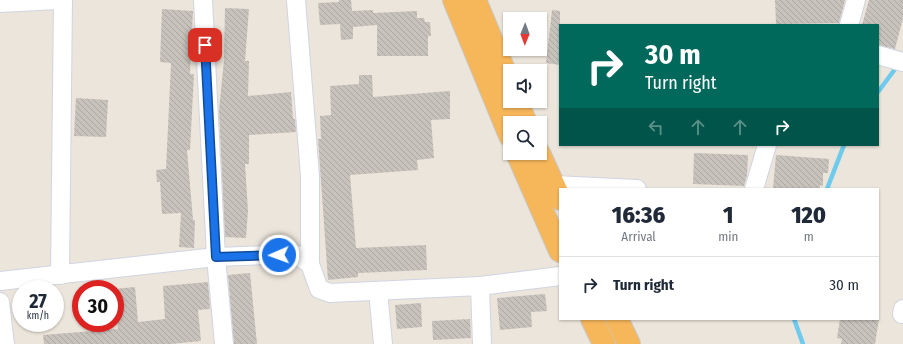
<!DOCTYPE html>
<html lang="en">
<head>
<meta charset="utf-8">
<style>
	body { margin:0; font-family:"Fira Sans Condensed",sans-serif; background:#f6f6f7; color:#1f2937; height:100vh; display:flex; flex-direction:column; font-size:15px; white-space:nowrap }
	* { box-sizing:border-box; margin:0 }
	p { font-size:13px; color:#747a83 }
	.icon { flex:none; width:22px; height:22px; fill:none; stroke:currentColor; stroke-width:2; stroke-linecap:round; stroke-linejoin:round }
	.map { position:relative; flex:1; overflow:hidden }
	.sheet { position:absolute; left:559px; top:188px; width:320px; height:132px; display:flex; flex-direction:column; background:#fff; border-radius:0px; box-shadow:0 1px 3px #0004 }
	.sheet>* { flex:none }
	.top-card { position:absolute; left:559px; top:24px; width:320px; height:122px; border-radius:0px; box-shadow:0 1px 3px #0004; background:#00695c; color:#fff; overflow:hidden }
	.needle { width:26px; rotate:181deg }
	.tools { position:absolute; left:503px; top:12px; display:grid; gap:8px }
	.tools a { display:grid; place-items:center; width:44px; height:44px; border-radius:0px; background:#fff; box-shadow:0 1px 3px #0004; font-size:20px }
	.speed { position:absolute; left:12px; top:280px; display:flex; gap:8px; font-size:20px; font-weight:700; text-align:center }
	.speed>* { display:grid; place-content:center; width:52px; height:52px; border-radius:50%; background:#fff; box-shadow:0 1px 3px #0004; line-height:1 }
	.speed small { font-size:10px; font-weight:400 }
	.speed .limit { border:6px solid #d22; background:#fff; color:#111 }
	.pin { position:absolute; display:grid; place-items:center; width:34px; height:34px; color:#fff; margin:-17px; border-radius:8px; box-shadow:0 2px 6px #0006 }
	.me { position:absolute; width:44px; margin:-22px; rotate:268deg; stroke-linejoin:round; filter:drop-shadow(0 0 3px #0008) }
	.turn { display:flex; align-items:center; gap:14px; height:84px; padding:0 20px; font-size:18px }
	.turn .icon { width:52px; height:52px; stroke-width:2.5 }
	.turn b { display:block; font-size:28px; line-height:34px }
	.lanes { display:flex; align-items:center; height:38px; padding:0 20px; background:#0003; justify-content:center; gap:20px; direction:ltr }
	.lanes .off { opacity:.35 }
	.eta { display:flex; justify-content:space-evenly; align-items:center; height:68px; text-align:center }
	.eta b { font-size:24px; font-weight:800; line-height:28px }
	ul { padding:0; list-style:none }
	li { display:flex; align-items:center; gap:12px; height:56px; padding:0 20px; border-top:1px solid #e0e1e3 }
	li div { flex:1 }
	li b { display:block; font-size:15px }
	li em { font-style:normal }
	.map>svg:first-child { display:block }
</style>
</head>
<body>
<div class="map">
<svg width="903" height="344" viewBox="0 0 903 344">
	<defs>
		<pattern id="building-back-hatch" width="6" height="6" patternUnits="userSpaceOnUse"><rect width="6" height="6" fill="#c7c2bb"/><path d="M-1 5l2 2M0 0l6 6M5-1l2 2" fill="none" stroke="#aba7a1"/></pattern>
	</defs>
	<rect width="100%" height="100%" fill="#ece5db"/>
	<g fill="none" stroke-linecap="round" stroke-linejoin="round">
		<g stroke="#6fcbed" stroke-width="4.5">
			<polyline points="878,92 898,65"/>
			<polyline points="827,189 844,145"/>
			<polyline points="794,319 803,344"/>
		</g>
	</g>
	<g fill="url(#building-back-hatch)">
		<polygon points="339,0 351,0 352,11 373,10 373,13 417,11 417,18 424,18 425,22 430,22 431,36 428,36 428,56 377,56 377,25 353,27 353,39 341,40 340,24 320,25 318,3 339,2"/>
		<polygon points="775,0 845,0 839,23 776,24"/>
		<polygon points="869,0 903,0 903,18 895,49 878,45 878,25 862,25"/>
		<polygon points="225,8 249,9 245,61 249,61 248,96 291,92 293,119 295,119 296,132 249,135 249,164 245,164 248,211 246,238 225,237 219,111 224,60"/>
		<polygon points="162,9 193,11 190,74 194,74 190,150 187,150 193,220 195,220 194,248 179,247 181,213 162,214 160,182 157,182 156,170 166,169 171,63 160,62"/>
		<polygon points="552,10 560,11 560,65 546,63"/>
		<polygon points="359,75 372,75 373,97 450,91 450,119 431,120 434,158 417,160 418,170 350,175 356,248 426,245 427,270 358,273 358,277 328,280 318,139 321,139 320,116 331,115 330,86 359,84"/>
		<polygon points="76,98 108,100 106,137 74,136"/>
		<polygon points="694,153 748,155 747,175 744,186 693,184"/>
		<polygon points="776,155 829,159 828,173 823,173 823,186 820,185 820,189 773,189"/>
		<polygon points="250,273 257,344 234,344 228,275"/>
		<polygon points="208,282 210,309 198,310 201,341 171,344 44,344 43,335 118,329 114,289 135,287 138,322 165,319 163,286"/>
		<polygon points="545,294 547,311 531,312 532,327 500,330 497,298"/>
		<polygon points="421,303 422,327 397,329 395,305"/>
		<polygon points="470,319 471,338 433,340 432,321"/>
		<polygon points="840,319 879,319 875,344 841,344 842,339 837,338"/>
	</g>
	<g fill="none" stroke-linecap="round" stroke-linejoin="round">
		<g stroke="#d1d4e2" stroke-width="20">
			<g id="minor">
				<polyline points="203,0 216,257 224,344"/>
				<polyline points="296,0 310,176 310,264"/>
				<polyline points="0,3 58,0"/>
				<polyline points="849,25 856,0"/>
				<polyline points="878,55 903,62"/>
				<polyline points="554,185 637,189"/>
				<polyline points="754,189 767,145"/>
				<polyline points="60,275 63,0"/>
				<polyline points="0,281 216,257 295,254 310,264 319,289 330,293 480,286 560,276"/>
				<polyline points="480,286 482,344"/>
				<polyline points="378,291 383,344"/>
				<polyline points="0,302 5,344"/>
				<polyline points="902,314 903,309"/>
			</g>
		</g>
		<g stroke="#c8c8c8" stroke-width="24">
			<g id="trunk">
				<polyline points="454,0 510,136"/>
				<polyline points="475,0 510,84"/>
				<polyline points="517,101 526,123"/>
				<polyline points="517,153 560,251"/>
				<polyline points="539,153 560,199"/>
				<polyline points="592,319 604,344"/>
				<polyline points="617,319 629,344"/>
			</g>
		</g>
		<use href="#minor" stroke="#fff" stroke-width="18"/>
		<use href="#trunk" stroke="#f6b65a" stroke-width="22"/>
	</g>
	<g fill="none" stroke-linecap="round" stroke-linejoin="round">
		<g stroke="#114b97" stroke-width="10">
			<polyline id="route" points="205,45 216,257 279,255"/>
		</g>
		<use href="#route" stroke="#1a73e8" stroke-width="7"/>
	</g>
</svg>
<div class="tools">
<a><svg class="needle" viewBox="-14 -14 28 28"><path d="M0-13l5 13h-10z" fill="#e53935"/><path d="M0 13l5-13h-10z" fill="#747a83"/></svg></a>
<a><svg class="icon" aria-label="sound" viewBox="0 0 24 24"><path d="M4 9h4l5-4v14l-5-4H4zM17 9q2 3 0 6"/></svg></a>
<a><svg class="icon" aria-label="search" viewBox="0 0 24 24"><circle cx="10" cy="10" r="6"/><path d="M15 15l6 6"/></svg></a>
</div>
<div class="speed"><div>27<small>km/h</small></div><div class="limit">30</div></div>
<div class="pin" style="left:205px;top:45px;background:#d93025"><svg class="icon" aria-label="arrive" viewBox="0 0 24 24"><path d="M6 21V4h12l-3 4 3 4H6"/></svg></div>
<svg class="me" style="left:279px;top:255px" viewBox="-20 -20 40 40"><circle r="17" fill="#1a73e8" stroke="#fff" stroke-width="3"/><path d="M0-11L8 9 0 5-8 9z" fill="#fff"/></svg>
<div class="top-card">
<div class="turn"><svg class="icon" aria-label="right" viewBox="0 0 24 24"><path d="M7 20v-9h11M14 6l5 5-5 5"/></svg><div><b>30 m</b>Turn right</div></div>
<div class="lanes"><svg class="icon off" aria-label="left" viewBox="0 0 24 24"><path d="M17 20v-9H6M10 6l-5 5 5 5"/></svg><svg class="icon off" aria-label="ahead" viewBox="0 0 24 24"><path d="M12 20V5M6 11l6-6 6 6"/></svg><svg class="icon off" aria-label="ahead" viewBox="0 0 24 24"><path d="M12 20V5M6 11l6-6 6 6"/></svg><svg class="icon" aria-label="right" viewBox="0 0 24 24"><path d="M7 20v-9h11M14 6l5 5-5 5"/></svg></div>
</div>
<section class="sheet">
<div class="eta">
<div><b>16:36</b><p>Arrival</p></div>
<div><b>1</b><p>min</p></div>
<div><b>120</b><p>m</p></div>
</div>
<ul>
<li><svg class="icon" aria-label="right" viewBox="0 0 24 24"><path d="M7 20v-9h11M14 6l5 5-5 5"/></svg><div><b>Turn right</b></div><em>30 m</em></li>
</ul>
</section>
</div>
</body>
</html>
